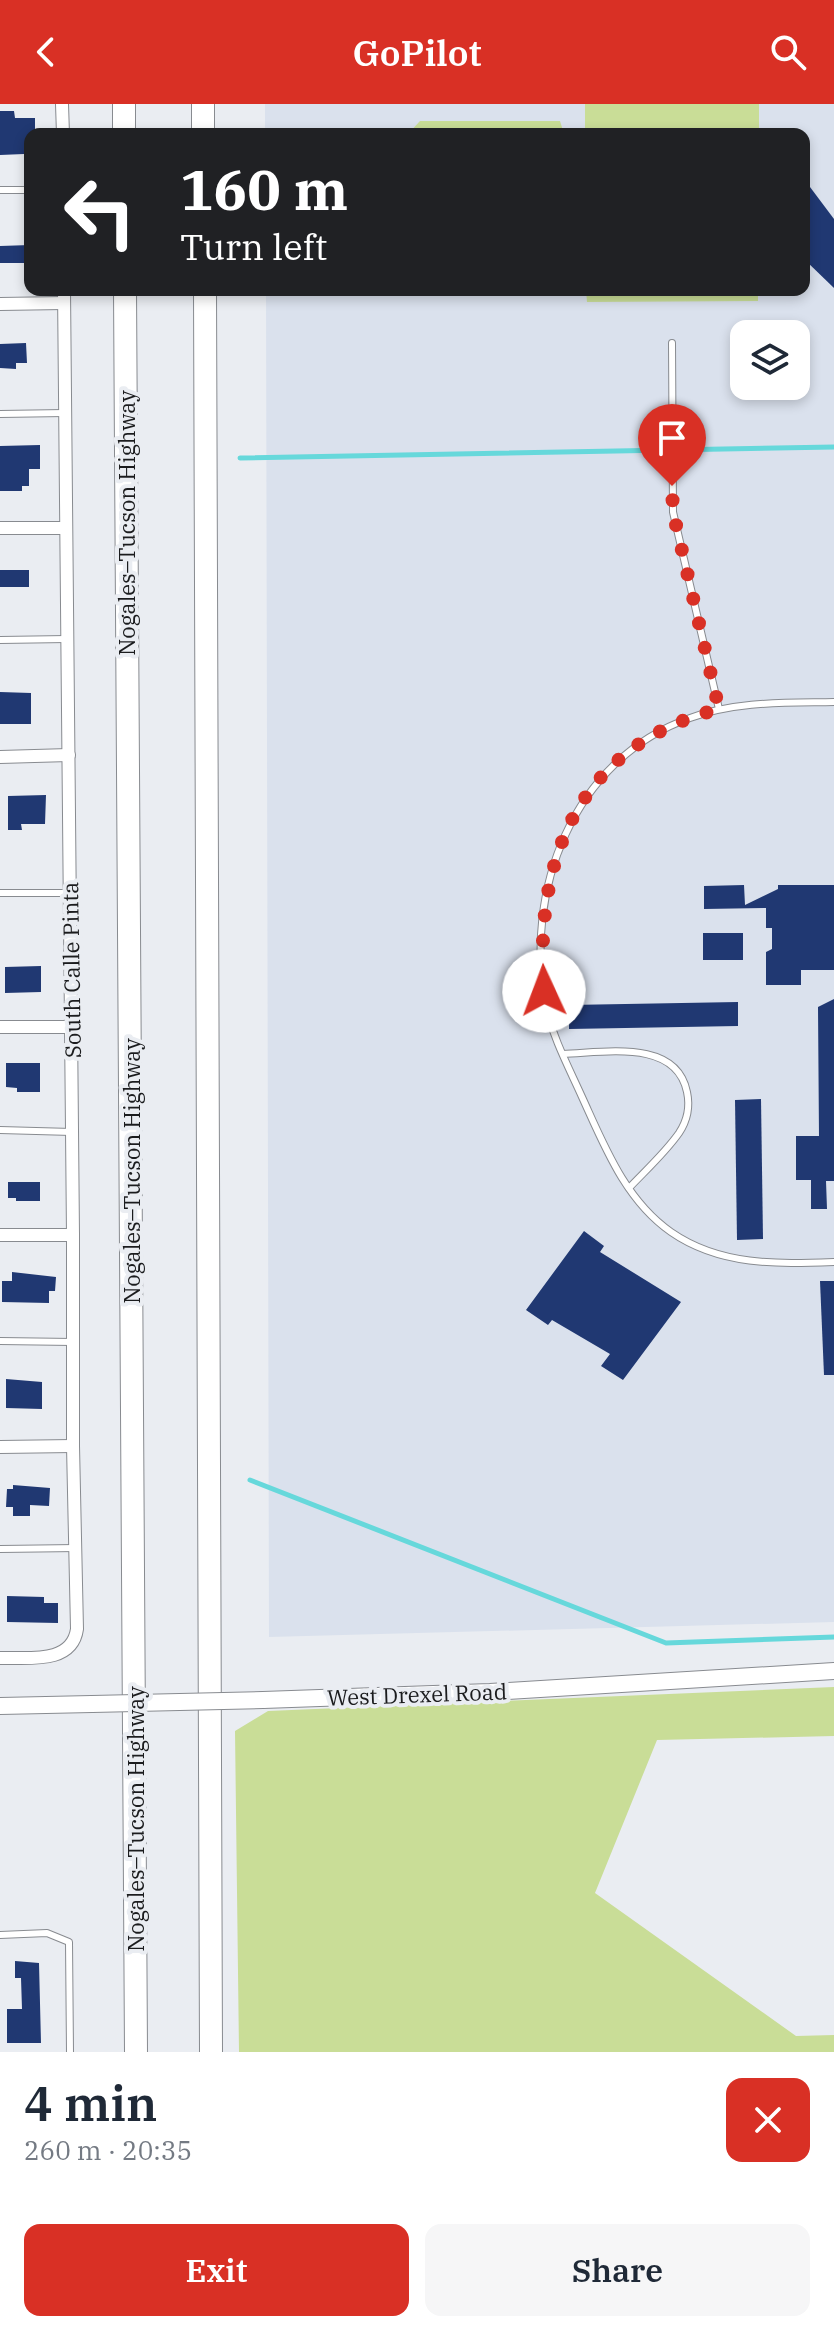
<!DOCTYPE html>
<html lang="en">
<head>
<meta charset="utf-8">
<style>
	body { margin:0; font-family:"IBM Plex Serif",serif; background:#f6f6f7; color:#1f2937; height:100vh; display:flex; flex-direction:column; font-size:30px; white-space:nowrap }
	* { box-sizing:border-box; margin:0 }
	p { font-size:26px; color:#747a83 }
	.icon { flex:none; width:44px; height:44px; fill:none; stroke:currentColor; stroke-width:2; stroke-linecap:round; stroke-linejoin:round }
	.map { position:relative; height:1948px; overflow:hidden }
	.side { display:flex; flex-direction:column; background:#fff; flex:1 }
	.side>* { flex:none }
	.banner { position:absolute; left:24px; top:24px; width:786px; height:168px; border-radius:16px; box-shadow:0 4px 12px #0003; background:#202124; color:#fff; overflow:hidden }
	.controls { position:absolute; left:730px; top:216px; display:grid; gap:16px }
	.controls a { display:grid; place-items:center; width:80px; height:80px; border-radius:16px; background:#fff; box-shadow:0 4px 12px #0003; font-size:40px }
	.pin { position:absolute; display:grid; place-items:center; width:68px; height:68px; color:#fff; margin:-82px -34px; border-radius:50% 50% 50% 0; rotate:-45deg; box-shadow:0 0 8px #0007 }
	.pin .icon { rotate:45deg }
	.me { position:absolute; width:88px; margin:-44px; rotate:358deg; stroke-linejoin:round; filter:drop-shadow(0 0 6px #0008) }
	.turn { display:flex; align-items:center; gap:28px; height:168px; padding:0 24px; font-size:36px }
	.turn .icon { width:104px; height:104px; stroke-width:2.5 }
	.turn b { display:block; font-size:56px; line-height:68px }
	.round { display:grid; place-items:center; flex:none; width:84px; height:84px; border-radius:16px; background:#f6f6f7 }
	.headline { display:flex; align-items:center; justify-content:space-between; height:136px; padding:0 24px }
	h1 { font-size:48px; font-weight:600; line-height:60px }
	.button { display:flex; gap:16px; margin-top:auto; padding:16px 24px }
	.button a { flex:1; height:92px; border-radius:16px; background:#d93025; color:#fff; font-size:32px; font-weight:600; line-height:92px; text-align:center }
	.button a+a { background:#f6f6f7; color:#1f2937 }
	header { display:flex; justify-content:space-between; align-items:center; height:104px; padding:0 24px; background:#d93025; color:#fff; font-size:36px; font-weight:600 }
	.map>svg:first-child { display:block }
</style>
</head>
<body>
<header><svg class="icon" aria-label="back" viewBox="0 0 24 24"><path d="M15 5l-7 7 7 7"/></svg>GoPilot<svg class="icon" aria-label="search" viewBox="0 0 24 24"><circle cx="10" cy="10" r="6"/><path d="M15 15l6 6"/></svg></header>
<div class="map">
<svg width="834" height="1948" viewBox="0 0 834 1948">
	<rect width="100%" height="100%" fill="#eaedf2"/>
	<path fill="#dae1ed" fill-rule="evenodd" d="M 265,0 L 834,0 L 834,1518 L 269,1533 L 266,186 L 804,186 L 804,30 L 265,30 ZM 744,230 L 796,230 L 796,282 L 744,282 Z"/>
	<g fill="#c9dd97">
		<rect x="585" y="0" width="174" height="30"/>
		<polygon points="420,17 560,17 564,30 408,30"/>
		<polygon points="586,186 758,186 758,197 587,198"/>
		<polygon points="834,1583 834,1632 657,1636 595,1789 796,1932 834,1931 834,1948 239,1948 235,1627 268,1607"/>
	</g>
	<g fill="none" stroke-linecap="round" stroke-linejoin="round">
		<g stroke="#66d8db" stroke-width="5">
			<polyline points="240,354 834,343"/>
			<polyline points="250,1376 666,1539 834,1533"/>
		</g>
	</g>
	<g fill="#203872">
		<polygon points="0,7 14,7 15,14 35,14 35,30 30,30 30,40 24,40 24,50 0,51"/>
		<polygon points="804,75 834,115 834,184 804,155"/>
		<polygon points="30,141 30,159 0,159 0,142"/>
		<polygon points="26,239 27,259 16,259 16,265 0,264 0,240"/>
		<polygon points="40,341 40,365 29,365 29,382 22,382 22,387 0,387 0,342"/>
		<rect x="0" y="466" width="29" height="17"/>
		<polygon points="0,588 31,589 31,620 0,620"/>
		<polygon points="46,691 45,720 21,720 22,726 8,726 8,692"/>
		<polygon points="744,781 745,801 778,785 778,781 834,781 834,866 801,866 801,881 766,881 766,848 772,845 772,824 766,824 766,804 704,805 704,782"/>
		<rect x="703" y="829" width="40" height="27"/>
		<polygon points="41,862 41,888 5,889 5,863"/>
		<polygon points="834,895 834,1077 826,1077 827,1105 811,1105 811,1076 796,1076 796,1032 819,1032 818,903"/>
		<polygon points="738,898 738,922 569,925 569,901"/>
		<polygon points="6,959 40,959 40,988 17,988 17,984 6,983"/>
		<polygon points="761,995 763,1135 737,1136 735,996"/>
		<polygon points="8,1078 40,1078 40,1097 16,1097 16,1094 8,1094"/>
		<polygon points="584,1127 604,1142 600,1148 681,1198 623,1276 601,1262 610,1250 552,1216 548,1221 526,1206"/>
		<polygon points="12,1168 56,1173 55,1187 49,1187 49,1199 2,1198 2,1177 12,1177"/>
		<polygon points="820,1177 834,1177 834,1271 824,1271"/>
		<polygon points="6,1275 42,1278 42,1305 6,1304"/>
		<polygon points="13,1381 50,1384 49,1402 30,1401 30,1412 13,1412 13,1403 6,1403 7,1385 13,1385"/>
		<polygon points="7,1492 44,1493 44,1499 58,1499 58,1519 7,1518"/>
		<polygon points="15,1857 39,1859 41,1939 7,1939 7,1905 22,1905 21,1874 15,1874"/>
	</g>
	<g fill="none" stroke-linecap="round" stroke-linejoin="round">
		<g stroke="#888b90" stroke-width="8">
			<g id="service">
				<polyline points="0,86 30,86"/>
				<polyline points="672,239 673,408 719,605"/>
				<polyline points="0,310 65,309"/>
				<polyline points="0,536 67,535"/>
				<path d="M 834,598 C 785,599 737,597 690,614 C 573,655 523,787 546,903 C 553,934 569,964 582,993 C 604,1041 625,1096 671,1128 C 720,1162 777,1160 834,1158"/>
				<polyline points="0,789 70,789"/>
				<path d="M 563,950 C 603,949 676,934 687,988 C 690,1002 687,1017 679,1029 C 665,1049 645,1067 629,1084"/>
				<polyline points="0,1026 72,1028"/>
				<polyline points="0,1237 73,1238"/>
				<polyline points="0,1445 77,1444"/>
				<polyline points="0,1831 47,1829 69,1838 70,1948"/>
			</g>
		</g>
		<g stroke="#888b90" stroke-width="14">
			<g id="minor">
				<polyline points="62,0 63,30"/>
				<polyline points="0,200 64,199"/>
				<polyline points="0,424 65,424"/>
				<polyline points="0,653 69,651"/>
				<polyline points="0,923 71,923"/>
				<polyline points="0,1131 73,1131"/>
				<polyline points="0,1343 73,1342"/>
				<path d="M 0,1554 C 27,1553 72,1561 77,1525 L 73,1342 L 73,1131 L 64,186"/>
			</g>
		</g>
		<g stroke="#888b90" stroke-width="18">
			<g id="tertiary">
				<polyline points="263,1596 490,1588 834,1567"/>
				<polyline points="0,1602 92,1600"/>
			</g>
		</g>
		<g stroke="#888b90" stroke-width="24">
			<g id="motorway">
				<polyline points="124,0 124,30"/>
				<polyline points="203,0 203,30"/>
				<polyline points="125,186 136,1948"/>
				<polyline points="205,186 211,1948"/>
			</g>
		</g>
		<use href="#service" stroke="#fff" stroke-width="6"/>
		<use href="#minor" stroke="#fff" stroke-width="12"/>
		<use href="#tertiary" stroke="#fff" stroke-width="16"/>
		<use href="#motorway" stroke="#fff" stroke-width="22"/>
		<g stroke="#888b90" stroke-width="18" stroke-linecap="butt">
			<polyline id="tertiary-bridge" points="92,1600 263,1596"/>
		</g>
		<use href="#tertiary-bridge" stroke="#fff" stroke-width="16"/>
	</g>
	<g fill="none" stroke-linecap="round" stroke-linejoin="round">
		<path stroke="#d93025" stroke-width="14" stroke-dasharray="0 25.2" d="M 544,887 C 534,754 579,641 719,605 L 673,408 L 672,382"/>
	</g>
	<g text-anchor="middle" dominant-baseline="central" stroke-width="8" stroke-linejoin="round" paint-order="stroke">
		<g font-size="22" fill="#1b1c1e" stroke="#eaedf2">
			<text transform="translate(126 419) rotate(-90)">Nogales–Tucson Highway</text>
			<text transform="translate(71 866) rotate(-91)">South Calle Pinta</text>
			<text transform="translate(131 1067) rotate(-90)">Nogales–Tucson Highway</text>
			<text transform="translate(417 1590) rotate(-2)">West Drexel Road</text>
			<text transform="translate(135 1715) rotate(-90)">Nogales–Tucson Highway</text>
		</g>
	</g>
</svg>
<div class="controls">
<a><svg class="icon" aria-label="layers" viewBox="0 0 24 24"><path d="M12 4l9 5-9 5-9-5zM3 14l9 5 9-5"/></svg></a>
</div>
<div class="pin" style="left:672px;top:382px;background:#d93025"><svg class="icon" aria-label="arrive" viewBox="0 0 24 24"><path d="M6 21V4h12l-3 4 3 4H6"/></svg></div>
<svg class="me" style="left:544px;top:887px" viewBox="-20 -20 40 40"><circle r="19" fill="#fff"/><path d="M0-13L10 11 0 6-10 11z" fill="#d93025"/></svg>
<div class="banner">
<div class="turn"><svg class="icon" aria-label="left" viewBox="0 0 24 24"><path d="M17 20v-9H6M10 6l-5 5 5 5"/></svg><div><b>160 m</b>Turn left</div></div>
</div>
</div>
<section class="side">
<div class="headline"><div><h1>4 min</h1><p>260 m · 20:35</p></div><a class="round" style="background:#d93025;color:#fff"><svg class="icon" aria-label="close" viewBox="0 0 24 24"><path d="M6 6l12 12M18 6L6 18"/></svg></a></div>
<div class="button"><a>Exit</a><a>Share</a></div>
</section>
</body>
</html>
